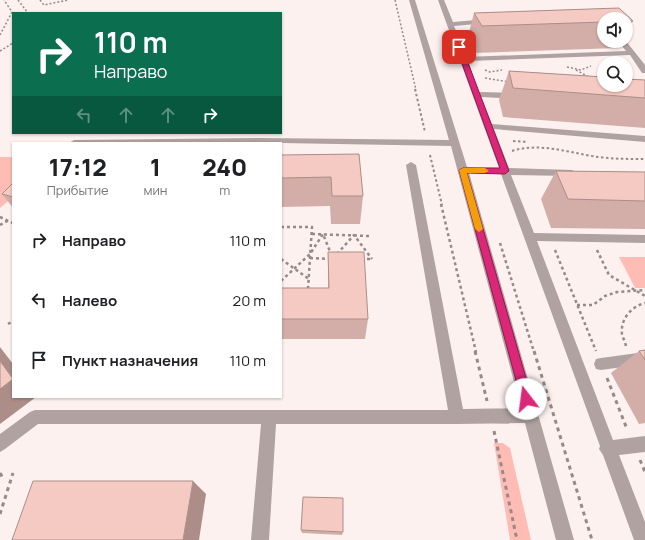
<!DOCTYPE html>
<html lang="ru">
<head>
<meta charset="utf-8">
<style>
	body { margin:0; font-family:Manrope,sans-serif; background:#f6f6f6; color:#202124; height:100vh; display:flex; flex-direction:column; font-size:15px; white-space:nowrap }
	* { box-sizing:border-box; margin:0 }
	p { font-size:13px; color:#757577 }
	.icon { flex:none; width:22px; height:22px; fill:none; stroke:currentColor; stroke-width:2; stroke-linecap:round; stroke-linejoin:round }
	.map { position:relative; flex:1; overflow:hidden }
	.details { position:absolute; left:12px; top:142px; width:270px; height:256px; display:flex; flex-direction:column; background:#fff; border-radius:0px; box-shadow:0 1px 3px #0004 }
	.details>* { flex:none }
	.guide { position:absolute; left:12px; top:12px; width:270px; height:122px; border-radius:0px; box-shadow:0 1px 3px #0004; background:#0b6e4f; color:#fff; overflow:hidden }
	.tools { position:absolute; left:597px; top:12px; display:grid; gap:8px }
	.tools a { display:grid; place-items:center; width:36px; height:36px; border-radius:50%; background:#fff; box-shadow:0 1px 3px #0004; font-size:20px }
	.pin { position:absolute; display:grid; place-items:center; width:34px; height:34px; color:#fff; margin:-17px; border-radius:8px; box-shadow:0 2px 6px #0006 }
	.me { position:absolute; width:44px; margin:-22px; rotate:345deg; stroke-linejoin:round; filter:drop-shadow(0 0 3px #0008) }
	.turn { display:flex; align-items:center; gap:14px; height:84px; padding:0 16px; font-size:18px }
	.turn .icon { width:52px; height:52px; stroke-width:2.5 }
	.turn b { display:block; font-size:28px; line-height:34px }
	.lanes { display:flex; align-items:center; height:38px; padding:0 16px; background:#0003; justify-content:center; gap:20px; direction:ltr }
	.lanes .off { opacity:.35 }
	.eta { display:flex; justify-content:space-evenly; align-items:center; height:68px; text-align:center }
	.eta b { font-size:24px; font-weight:800; line-height:28px }
	ul { padding:0; list-style:none }
	li { display:flex; align-items:center; gap:12px; height:60px; padding:0 16px }
	li div { flex:1 }
	li b { display:block; font-size:15px }
	li em { font-style:normal }
	.map>svg:first-child { display:block }
</style>
</head>
<body>
<div class="map">
<svg width="645" height="540" viewBox="0 0 645 540">
	<rect width="100%" height="100%" fill="#fdf1ef"/>
	<g fill="#ffbcb4">
		<polygon points="0,157 13,157 13,197 0,208"/>
		<polygon points="619,257 645,257 645,288 635,288"/>
		<polygon points="494,443 503,443 510,448 531,540 510,540"/>
	</g>
	<g fill="none" stroke-linecap="round" stroke-linejoin="round">
		<g stroke="#968a88" stroke-width="1.5" stroke-dasharray="2 2" stroke-linecap="butt">
			<polyline points="18,0 28,13"/>
			<polyline points="40,0 44,5 68,0"/>
			<polyline points="395,0 416,90"/>
			<polyline points="0,35 12,12 4,0"/>
			<polyline points="0,51 13,43"/>
			<polyline points="567,67 581,70 591,66"/>
			<polyline points="485,70 490,72 502,70"/>
			<polyline points="576,70 589,77"/>
			<polyline points="485,78 509,82"/>
		</g>
		<g stroke="#968a88" stroke-width="2" stroke-dasharray="2.5 2.5" stroke-linecap="butt">
			<polyline points="415,89 425,132"/>
			<polyline points="513,141 528,142"/>
			<path d="M 512,151 C 540,142 570,153 598,157 C 614,159 629,159 645,159"/>
			<polyline points="430,155 442,205"/>
		</g>
		<g stroke="#968a88" stroke-width="2.5" stroke-dasharray="3 3" stroke-linecap="butt">
			<polyline points="441,204 476,352"/>
			<polyline points="0,217 13,223"/>
			<polyline points="0,225 9,220"/>
			<polyline points="281,227 312,227 308,289"/>
			<polyline points="312,234 369,236"/>
			<polyline points="500,243 534,352"/>
			<polyline points="555,250 596,351"/>
			<polyline points="597,250 609,275 645,296"/>
			<polyline points="337,254 354,235 372,259"/>
			<polyline points="310,258 330,259"/>
			<polyline points="281,259 309,279"/>
			<polyline points="361,259 372,259"/>
			<polyline points="281,281 310,254 323,234 331,254"/>
			<polyline points="577,305 593,305 605,296 617,292 645,290"/>
			<polyline points="8,324 13,321"/>
			<path d="M 626,346 C 625,342 623,338 622,334 C 620,319 632,306 645,303"/>
		</g>
		<g stroke="#968a88" stroke-width="3" stroke-dasharray="4 4" stroke-linecap="butt">
			<polyline points="475,351 487,401"/>
			<polyline points="534,351 592,540"/>
			<polyline points="607,378 627,429"/>
			<polyline points="494,431 517,540"/>
			<polyline points="640,460 645,472"/>
			<polyline points="0,473 4,480"/>
			<polyline points="0,514 13,473"/>
		</g>
		<g fill="#afa2a0" fill-rule="evenodd">
			<polygon points="409,0 415,0 467,167 499,168 438,0 444,0 453,22 488,19 491,21 488,23 454,26 457,33 485,32 489,34 485,36 459,37 466,57 626,51 618,41 626,41 645,65 645,73 642,73 630,55 468,61 479,92 517,93 521,96 517,99 481,97 492,124 645,136 645,142 494,129 509,168 572,170 577,173 572,176 511,175 534,233 645,235 645,243 537,241 613,440 645,436 645,452 619,455 645,522 645,540 634,540 603,455 599,449 600,446 501,174 469,173 574,540 556,540 525,423 457,424 276,424 269,540 251,540 261,424 38,424 5,449 0,452 0,434 30,412 35,410 448,410 406,165 411,162 416,165 463,409 521,408 451,146 281,143 69,143 74,140 261,138 449,140"/>
			<polygon points="645,352 645,364 601,370 596,369 594,364 596,359 601,358"/>
		</g>
	</g>
	<g fill="#d3aea8">
		<polygon points="619,8 633,21 626,34 626,19 604,19 604,41 622,41 618,48 474,53 467,40 474,13"/>
		<polygon points="509,71 645,80 645,128 503,117 499,100"/>
		<polygon points="359,154 363,196 360,224 331,224 330,206 281,207 281,155"/>
		<polygon points="556,171 645,172 645,229 551,228 541,199"/>
		<polygon points="13,183 13,208 2,194"/>
		<polygon points="328,252 368,319 365,339 281,339 281,288 328,288"/>
		<polygon points="645,350 645,423 639,424 611,373 639,351"/>
		<polygon points="301,530 343,532 342,535 302,533"/>
	</g>
	<g fill="#ac8d88">
		<polygon points="0,347 13,364 13,379 0,361"/>
		<polygon points="13,379 13,397 36,397 0,424 0,389"/>
		<polygon points="193,481 206,494 199,540 183,540"/>
	</g>
	<g fill="#f5cac3" stroke="#ac8d88">
		<polygon points="619,8 633,21 626,21 626,19 604,19 604,22 482,26 474,13"/>
		<polygon points="509,71 604,77 604,85 626,85 626,79 645,80 645,98 513,88"/>
		<polygon points="359,154 363,196 332,196 331,177 281,178 281,155"/>
		<polygon points="556,171 645,172 645,201 568,199"/>
		<polygon points="13,183 13,197 2,194"/>
		<polygon points="328,252 364,252 368,319 281,319 281,288 329,288"/>
		<polygon points="645,350 645,360 639,351"/>
		<polygon points="0,361 13,379 0,389"/>
		<polygon points="33,481 193,481 183,540 12,540"/>
		<polygon points="303,497 343,498 343,532 301,530"/>
	</g>
	<polygon fill="#db2777" stroke="#8e194d" points="459,45 462,47 509,171 505,174 467,173 532,399 530,403 526,405 522,403 521,399 459,170 463,168 500,168 456,47"/>
	<polygon fill="#f59e0b" points="463,168 485,168 489,171 485,173 467,173 483,229 479,232 475,229 459,170"/>
</svg>
<div class="tools">
<a><svg class="icon" aria-label="sound" viewBox="0 0 24 24"><path d="M4 9h4l5-4v14l-5-4H4zM17 9q2 3 0 6"/></svg></a>
<a><svg class="icon" aria-label="search" viewBox="0 0 24 24"><circle cx="10" cy="10" r="6"/><path d="M15 15l6 6"/></svg></a>
</div>
<div class="pin" style="left:459px;top:47px;background:#d93025"><svg class="icon" aria-label="arrive" viewBox="0 0 24 24"><path d="M6 21V4h12l-3 4 3 4H6"/></svg></div>
<svg class="me" style="left:526px;top:399px" viewBox="-20 -20 40 40"><circle r="19" fill="#fff"/><path d="M0-13L10 11 0 6-10 11z" fill="#db2777"/></svg>
<div class="guide">
<div class="turn"><svg class="icon" aria-label="right" viewBox="0 0 24 24"><path d="M7 20v-9h11M14 6l5 5-5 5"/></svg><div><b>110 m</b>Направо</div></div>
<div class="lanes"><svg class="icon off" aria-label="left" viewBox="0 0 24 24"><path d="M17 20v-9H6M10 6l-5 5 5 5"/></svg><svg class="icon off" aria-label="ahead" viewBox="0 0 24 24"><path d="M12 20V5M6 11l6-6 6 6"/></svg><svg class="icon off" aria-label="ahead" viewBox="0 0 24 24"><path d="M12 20V5M6 11l6-6 6 6"/></svg><svg class="icon" aria-label="right" viewBox="0 0 24 24"><path d="M7 20v-9h11M14 6l5 5-5 5"/></svg></div>
</div>
<section class="details">
<div class="eta">
<div><b>17:12</b><p>Прибытие</p></div>
<div><b>1</b><p>мин</p></div>
<div><b>240</b><p>m</p></div>
</div>
<ul>
<li><svg class="icon" aria-label="right" viewBox="0 0 24 24"><path d="M7 20v-9h11M14 6l5 5-5 5"/></svg><div><b>Направо</b></div><em>110 m</em></li>
<li><svg class="icon" aria-label="left" viewBox="0 0 24 24"><path d="M17 20v-9H6M10 6l-5 5 5 5"/></svg><div><b>Налево</b></div><em>20 m</em></li>
<li><svg class="icon" aria-label="arrive" viewBox="0 0 24 24"><path d="M6 21V4h12l-3 4 3 4H6"/></svg><div><b>Пункт назначения</b></div><em>110 m</em></li>
</ul>
</section>
</div>
</body>
</html>
